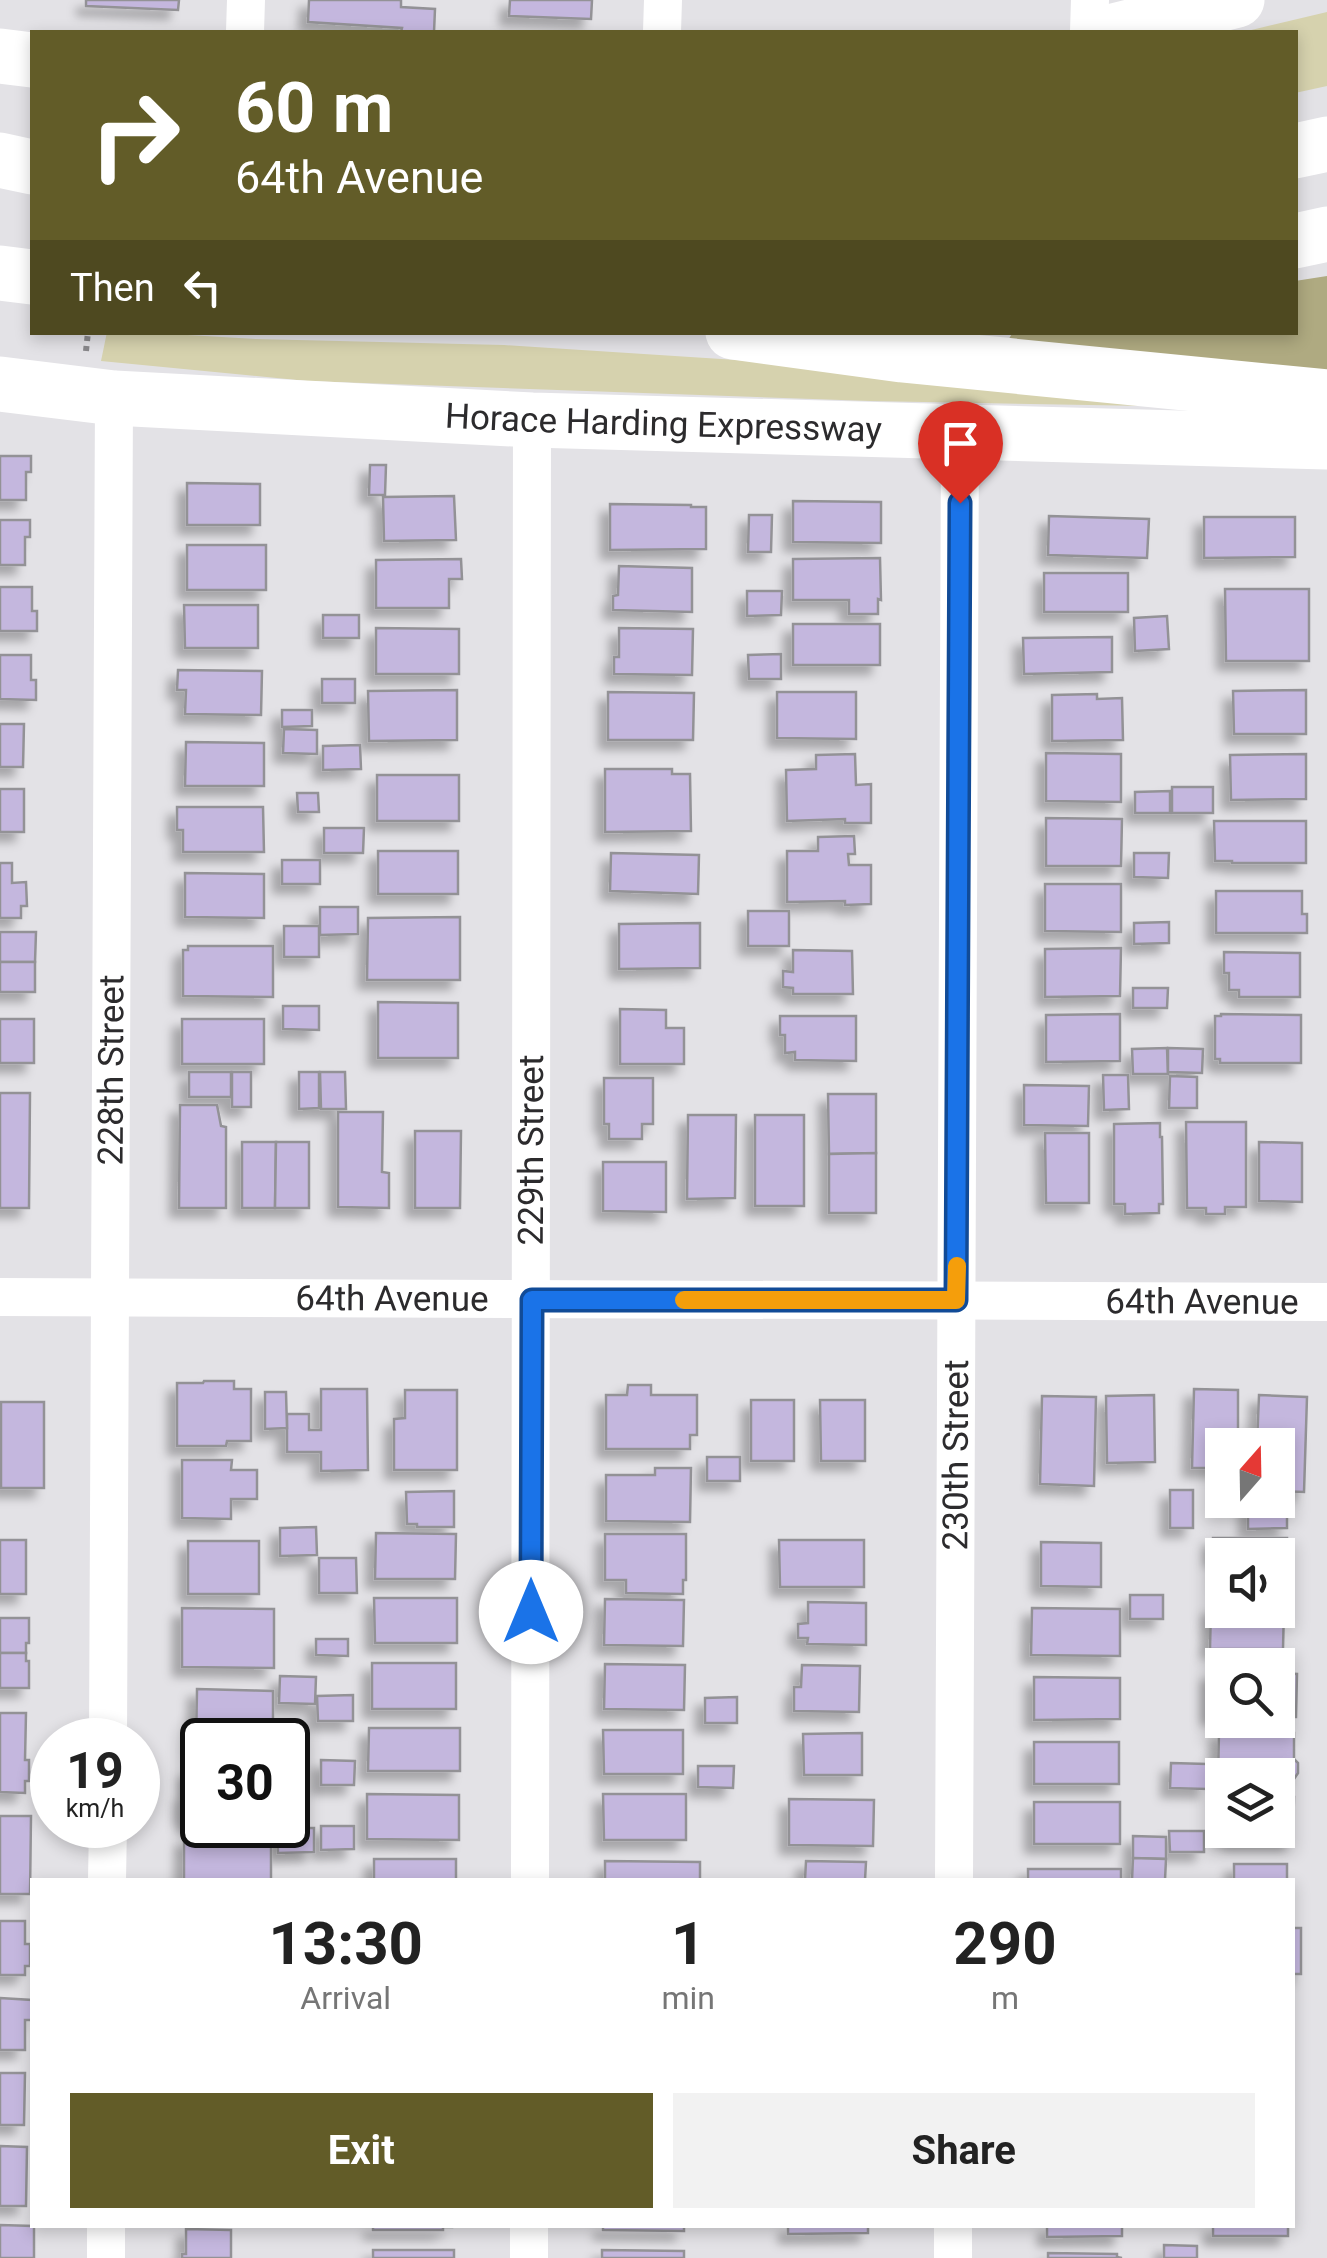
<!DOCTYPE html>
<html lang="en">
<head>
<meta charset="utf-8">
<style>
	body { margin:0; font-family:Roboto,sans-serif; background:#f2f2f2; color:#222; height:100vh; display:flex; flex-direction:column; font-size:38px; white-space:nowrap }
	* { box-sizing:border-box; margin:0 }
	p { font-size:32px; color:#767676 }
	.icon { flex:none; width:55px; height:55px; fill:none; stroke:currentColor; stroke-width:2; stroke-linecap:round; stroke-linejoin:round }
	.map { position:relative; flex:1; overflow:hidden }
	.side { position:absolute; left:30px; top:1878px; width:1265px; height:350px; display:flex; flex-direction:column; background:#fff; border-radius:0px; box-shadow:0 5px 15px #0003 }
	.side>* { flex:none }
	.banner { position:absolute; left:30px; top:30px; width:1268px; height:305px; border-radius:0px; box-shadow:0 5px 15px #0003; background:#625c28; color:#fff; overflow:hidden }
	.needle { width:65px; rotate:20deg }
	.controls { position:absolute; left:1205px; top:1428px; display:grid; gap:20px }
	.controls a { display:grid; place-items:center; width:90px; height:90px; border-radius:0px; background:#fff; box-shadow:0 5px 15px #0003; font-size:50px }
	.speed { position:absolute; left:30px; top:1718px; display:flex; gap:20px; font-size:50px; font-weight:700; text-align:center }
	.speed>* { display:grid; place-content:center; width:130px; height:130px; border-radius:50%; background:#fff; box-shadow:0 5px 15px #0003; line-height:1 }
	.speed small { font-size:25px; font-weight:400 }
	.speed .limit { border:5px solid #111; border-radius:15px; background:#fff; color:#111 }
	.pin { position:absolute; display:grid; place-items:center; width:85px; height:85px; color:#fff; margin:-102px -42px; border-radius:50% 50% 50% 0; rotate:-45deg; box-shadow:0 0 10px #0007 }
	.pin .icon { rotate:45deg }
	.me { position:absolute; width:110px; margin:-55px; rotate:0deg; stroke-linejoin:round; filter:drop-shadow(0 0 8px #0008) }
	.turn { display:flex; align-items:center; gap:35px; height:210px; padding:0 40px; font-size:45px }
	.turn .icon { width:130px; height:130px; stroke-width:2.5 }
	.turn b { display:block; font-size:70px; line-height:85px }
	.then { display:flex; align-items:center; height:95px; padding:0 40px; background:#0003; gap:20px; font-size:38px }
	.eta { display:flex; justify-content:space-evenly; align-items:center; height:170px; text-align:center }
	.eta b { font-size:60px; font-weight:700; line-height:70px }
	.cta { display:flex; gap:20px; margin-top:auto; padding:20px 40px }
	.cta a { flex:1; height:115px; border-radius:0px; background:#625c28; color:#fff; font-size:40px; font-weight:700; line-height:115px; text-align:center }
	.cta a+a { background:#f2f2f2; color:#222 }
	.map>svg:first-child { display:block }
</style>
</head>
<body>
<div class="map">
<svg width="1327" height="2258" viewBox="0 0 1327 2258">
	<defs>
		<filter id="shadow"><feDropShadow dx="-9" dy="9" stdDeviation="5" flood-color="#0004"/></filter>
	</defs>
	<rect width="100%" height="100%" fill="#e3e2e6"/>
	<g fill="#d6d2ae">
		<polygon points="1327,12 1327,86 1295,93 1295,32 1243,32"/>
		<polygon points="107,332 153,333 256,339 504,345 797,364 1147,406 870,401 307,381 101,361"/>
	</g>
	<polygon fill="#afaa81" points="1327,276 1327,379 1007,342 1013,332 1295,332 1295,281"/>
	<g fill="#c4b7de" stroke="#939296" stroke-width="2.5" filter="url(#shadow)">
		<polygon points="86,0 179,0 178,10 86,6"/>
		<polygon points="309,0 401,0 401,7 435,9 434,32 401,32 402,28 308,22"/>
		<polygon points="510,0 592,0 591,19 509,16"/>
		<polygon points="0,456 31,456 31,472 26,472 26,500 0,500"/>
		<polygon points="370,465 386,465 385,495 369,495"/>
		<polygon points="187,483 260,484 260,525 187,525"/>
		<polygon points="454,496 456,540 384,541 383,497"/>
		<polygon points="793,501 881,502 881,543 793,542"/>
		<polygon points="610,504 691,505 691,507 706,507 706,549 610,550"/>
		<polygon points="749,515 772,515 771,552 748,552"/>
		<polygon points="1049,516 1149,519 1147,558 1048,555"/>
		<polygon points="1204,517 1295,517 1295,557 1204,558"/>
		<polygon points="0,520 30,520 30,537 25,537 25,565 0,565"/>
		<rect x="187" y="545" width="79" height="45"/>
		<polygon points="880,558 881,600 878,599 878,614 849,614 849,600 793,600 793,559"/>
		<polygon points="461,559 462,579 449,579 449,608 376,608 376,560"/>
		<polygon points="619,566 692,568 692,612 613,610 613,596 618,595"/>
		<rect x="1044" y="573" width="84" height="39"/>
		<polygon points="0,587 32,587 32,611 37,611 37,631 0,631"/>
		<polygon points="1225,589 1309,589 1309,661 1226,661"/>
		<polygon points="747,591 782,591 781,615 747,616"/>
		<polygon points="184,605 258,605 258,648 185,648"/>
		<rect x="323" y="615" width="36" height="23"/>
		<polygon points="1167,616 1169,649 1135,651 1134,618"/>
		<rect x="793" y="624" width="87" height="41"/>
		<polygon points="376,628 459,629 459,674 376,674"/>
		<polygon points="619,628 693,629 692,675 614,674 614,657 619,657"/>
		<polygon points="1112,637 1112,672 1024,674 1023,638"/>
		<polygon points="781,654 781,679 749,679 748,655"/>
		<polygon points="0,655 31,655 31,680 36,680 36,700 0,699"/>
		<polygon points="178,670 262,671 261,715 185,714 186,690 177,690"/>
		<rect x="322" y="679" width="33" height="24"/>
		<polygon points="457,690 457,740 369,741 368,691"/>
		<polygon points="1306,690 1306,734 1234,734 1233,691"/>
		<polygon points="608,692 694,693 693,740 608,740"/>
		<polygon points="777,692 856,692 856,739 777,738"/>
		<polygon points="1097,694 1097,699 1122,698 1123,740 1052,741 1052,695"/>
		<polygon points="282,710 312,710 312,726 282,727"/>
		<polygon points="0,724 24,724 23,767 0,767"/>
		<polygon points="284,729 317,730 317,754 283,753"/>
		<polygon points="186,742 264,743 264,786 185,786"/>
		<polygon points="360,745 361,769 323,770 323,746"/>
		<polygon points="1046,753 1121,754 1121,802 1046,801"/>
		<polygon points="855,754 856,785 871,784 871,823 845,823 845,819 787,821 786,770 816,769 816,755"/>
		<polygon points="1306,754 1306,799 1231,800 1230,755"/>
		<polygon points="605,769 672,769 672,774 690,774 691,831 605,832"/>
		<rect x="377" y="775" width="82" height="46"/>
		<rect x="1172" y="787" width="41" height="26"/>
		<rect x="0" y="789" width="24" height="43"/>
		<polygon points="1170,791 1170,813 1135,813 1135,792"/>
		<polygon points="297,793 318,793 319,812 298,812"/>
		<polygon points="177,807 263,807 264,852 183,852 183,830 177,830"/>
		<polygon points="1046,818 1122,819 1121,866 1046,866"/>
		<polygon points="1214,821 1306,821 1306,863 1232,863 1232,861 1215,861"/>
		<polygon points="324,828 364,828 363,853 324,853"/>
		<polygon points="854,836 855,854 848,854 849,865 871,865 871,904 845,905 845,901 787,902 787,851 818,851 818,837"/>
		<rect x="378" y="851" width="80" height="43"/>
		<polygon points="611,853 699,855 698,894 610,891"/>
		<polygon points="1134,853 1169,853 1168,878 1134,877"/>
		<rect x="282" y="860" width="38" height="24"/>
		<polygon points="0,863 12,863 12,883 26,882 27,906 21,906 21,918 0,918"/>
		<polygon points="185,873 264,874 264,918 185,917"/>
		<polygon points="1045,884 1121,884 1121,932 1045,931"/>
		<polygon points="1216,891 1302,891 1302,914 1307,914 1307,933 1216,933"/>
		<polygon points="320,907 358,907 358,934 320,935"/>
		<rect x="748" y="911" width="41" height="35"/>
		<polygon points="460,917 460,980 367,980 368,918"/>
		<polygon points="1169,922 1169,943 1134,944 1134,923"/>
		<polygon points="700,923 700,968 619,969 619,924"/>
		<rect x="284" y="926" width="35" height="31"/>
		<polygon points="0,932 36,932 35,962 0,962"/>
		<polygon points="188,946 273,946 273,997 183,996 183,950 188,950"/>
		<polygon points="1121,948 1120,996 1045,997 1045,949"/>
		<polygon points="793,950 852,951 853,994 793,994 793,988 783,987 783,971 793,972"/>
		<polygon points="1224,952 1300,953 1300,997 1239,997 1239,990 1229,990 1229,973 1224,973"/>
		<rect x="0" y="962" width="35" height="30"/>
		<polygon points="1133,988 1168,988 1167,1008 1133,1008"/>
		<polygon points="378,1002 458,1003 458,1058 378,1058"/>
		<polygon points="283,1006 319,1006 319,1030 283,1029"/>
		<polygon points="620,1009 666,1010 666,1028 684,1028 684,1064 620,1064"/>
		<polygon points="1120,1014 1120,1061 1046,1062 1046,1015"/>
		<polygon points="1221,1014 1301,1015 1301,1063 1220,1063 1220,1059 1215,1059 1215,1016 1221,1016"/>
		<polygon points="780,1016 856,1016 856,1061 795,1060 795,1052 785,1053 785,1035 780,1035"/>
		<rect x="0" y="1019" width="34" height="44"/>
		<rect x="182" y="1019" width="82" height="45"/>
		<polygon points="1167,1048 1168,1074 1133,1074 1132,1049"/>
		<polygon points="1168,1048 1203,1049 1202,1073 1168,1072"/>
		<rect x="189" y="1072" width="42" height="25"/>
		<rect x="232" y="1072" width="19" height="35"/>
		<polygon points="299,1072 319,1072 319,1108 299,1109"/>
		<polygon points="320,1072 345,1072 346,1109 321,1109"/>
		<polygon points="1103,1075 1128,1075 1129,1109 1104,1110"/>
		<polygon points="1170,1076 1197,1077 1197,1108 1169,1108"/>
		<polygon points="604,1078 653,1078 653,1124 642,1124 642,1139 609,1139 609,1124 604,1124"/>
		<polygon points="1024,1085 1089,1086 1088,1126 1024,1125"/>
		<polygon points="0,1093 30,1093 29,1208 0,1208"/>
		<polygon points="828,1094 876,1094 876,1153 829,1154"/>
		<polygon points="180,1105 217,1105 221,1126 226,1127 226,1208 179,1208"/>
		<polygon points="338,1112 383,1112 382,1172 389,1173 389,1208 338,1207"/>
		<polygon points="688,1115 736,1115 735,1198 687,1199"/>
		<rect x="755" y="1115" width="49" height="91"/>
		<polygon points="1186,1122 1246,1122 1246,1207 1225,1207 1225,1214 1206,1214 1206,1208 1187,1208"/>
		<polygon points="1160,1123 1160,1137 1162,1137 1163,1204 1159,1204 1159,1213 1125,1214 1125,1204 1114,1204 1114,1124"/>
		<polygon points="415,1131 461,1131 460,1208 415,1208"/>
		<polygon points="1045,1133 1089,1133 1089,1203 1046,1203"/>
		<polygon points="242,1142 276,1142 275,1208 242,1208"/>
		<polygon points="276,1142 309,1142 309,1208 275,1208"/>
		<polygon points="1259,1142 1302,1143 1302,1202 1259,1201"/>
		<polygon points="876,1153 876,1213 829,1213 829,1154"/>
		<polygon points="603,1162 666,1162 666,1212 603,1211"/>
		<polygon points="204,1381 234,1381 234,1389 251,1389 251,1441 227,1441 226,1446 177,1446 177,1383 203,1383"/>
		<polygon points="628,1385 651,1385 651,1395 697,1395 697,1435 690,1435 690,1449 606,1449 606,1395 627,1395"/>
		<polygon points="321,1389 367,1389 368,1470 321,1471 321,1452 287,1452 287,1414 309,1414 309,1430 321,1430"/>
		<polygon points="1194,1389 1238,1390 1238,1445 1222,1445 1222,1468 1192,1468"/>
		<polygon points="405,1390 457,1390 457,1470 394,1470 394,1419 405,1418"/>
		<polygon points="265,1392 286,1392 287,1428 265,1429"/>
		<polygon points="1154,1395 1155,1462 1107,1463 1106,1396"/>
		<polygon points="1259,1395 1307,1397 1304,1492 1278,1491 1278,1445 1257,1445"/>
		<polygon points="1042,1396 1096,1397 1094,1486 1040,1484"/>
		<rect x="751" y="1400" width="43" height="61"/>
		<polygon points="820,1400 865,1400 865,1461 821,1461"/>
		<rect x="1" y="1402" width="43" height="86"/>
		<rect x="707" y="1457" width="33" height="24"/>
		<polygon points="182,1460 232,1460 231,1470 257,1470 257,1499 231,1499 231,1519 182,1518"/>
		<polygon points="655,1468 691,1468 690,1522 606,1521 606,1475 655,1475"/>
		<rect x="1170" y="1490" width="23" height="38"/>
		<polygon points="454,1491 454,1527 417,1527 417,1524 407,1524 406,1492"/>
		<polygon points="1248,1501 1287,1501 1287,1528 1248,1529"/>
		<polygon points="316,1527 317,1555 280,1556 280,1528"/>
		<polygon points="376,1533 456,1534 455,1579 375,1579"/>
		<polygon points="605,1534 686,1534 686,1580 683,1580 683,1594 626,1593 626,1580 605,1580"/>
		<polygon points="1213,1538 1287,1538 1286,1582 1278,1582 1278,1555 1222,1555 1221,1581 1222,1557 1213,1557"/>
		<rect x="0" y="1540" width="26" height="54"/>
		<polygon points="779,1540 864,1540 864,1587 780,1587"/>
		<rect x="188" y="1541" width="71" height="53"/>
		<polygon points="1041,1542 1101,1543 1101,1587 1041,1586"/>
		<polygon points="319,1558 356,1558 357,1593 319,1593"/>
		<rect x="1130" y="1595" width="33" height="24"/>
		<polygon points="374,1598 457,1598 457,1643 375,1643"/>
		<polygon points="605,1599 684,1600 683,1646 604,1645"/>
		<polygon points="808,1602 866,1603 866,1645 807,1644 808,1638 798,1638 798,1624 808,1623"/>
		<polygon points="1211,1606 1222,1607 1222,1610 1278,1610 1278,1607 1284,1607 1283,1649 1210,1649"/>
		<polygon points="182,1608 274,1609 274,1668 182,1667"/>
		<polygon points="1032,1608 1120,1609 1120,1656 1031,1655"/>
		<polygon points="0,1618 29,1618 29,1643 26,1643 26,1653 0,1653"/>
		<polygon points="316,1639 348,1639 348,1656 316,1655"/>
		<polygon points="0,1653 26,1653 26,1661 29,1661 29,1688 0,1688"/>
		<rect x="372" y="1663" width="84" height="46"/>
		<polygon points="605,1664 685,1665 684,1710 604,1709"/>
		<polygon points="802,1665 860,1666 859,1712 794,1711 794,1687 801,1687"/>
		<polygon points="1210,1672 1222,1672 1222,1716 1210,1715"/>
		<polygon points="1278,1673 1297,1674 1296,1717 1278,1717"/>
		<polygon points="280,1676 316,1677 315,1704 279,1703"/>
		<polygon points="1034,1677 1120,1678 1120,1719 1034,1720"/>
		<polygon points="197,1689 273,1691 273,1740 202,1740 202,1746 196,1746"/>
		<polygon points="353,1695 353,1721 318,1721 317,1696"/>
		<polygon points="737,1697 737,1723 705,1723 705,1698"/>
		<polygon points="0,1713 26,1713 25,1760 29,1760 29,1781 25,1781 25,1793 0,1792"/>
		<polygon points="369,1728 460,1728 460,1771 368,1771"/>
		<polygon points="603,1730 683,1730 683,1774 604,1774"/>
		<polygon points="1219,1732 1294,1733 1294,1759 1298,1763 1298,1773 1294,1779 1278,1779 1278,1775 1222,1775 1222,1779 1218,1779"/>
		<polygon points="862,1733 862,1775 804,1775 803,1734"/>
		<rect x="1034" y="1742" width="85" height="42"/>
		<polygon points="321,1760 355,1761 354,1785 321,1785"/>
		<polygon points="288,1761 306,1761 305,1780 288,1779"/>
		<polygon points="1171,1763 1207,1764 1207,1789 1170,1788"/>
		<polygon points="698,1766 734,1766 733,1788 698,1787"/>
		<polygon points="187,1769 202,1769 202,1823 187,1823 187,1815 183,1815 183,1793 187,1794"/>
		<polygon points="367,1794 459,1795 459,1840 367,1839"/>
		<polygon points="603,1794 686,1794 686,1840 604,1840"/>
		<polygon points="1278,1797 1294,1797 1293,1841 1233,1841 1232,1836 1224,1836 1224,1830 1278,1830"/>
		<polygon points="789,1799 874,1800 873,1846 789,1845"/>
		<rect x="1034" y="1802" width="86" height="42"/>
		<polygon points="0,1816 31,1816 30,1894 0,1894"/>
		<polygon points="321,1826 354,1826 354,1849 321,1850"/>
		<polygon points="277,1828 314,1828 314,1852 278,1853"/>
		<polygon points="1169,1831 1204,1831 1204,1852 1170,1852"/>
		<polygon points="1133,1836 1166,1837 1166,1859 1133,1858"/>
		<polygon points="184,1838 271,1839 271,1880 184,1880"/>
		<polygon points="1133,1858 1166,1859 1165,1880 1132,1880"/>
		<rect x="374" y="1859" width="82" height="21"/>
		<polygon points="605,1861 700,1862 700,1880 605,1880"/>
		<polygon points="806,1861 866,1862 865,1880 805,1880"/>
		<polygon points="1234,1864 1287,1864 1287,1880 1214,1880 1234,1880"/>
		<rect x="1028" y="1869" width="93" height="11"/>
		<polygon points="0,1921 25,1921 25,1944 30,1944 30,1966 25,1966 25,1975 0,1975"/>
		<rect x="1292" y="1928" width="9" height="46"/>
		<polygon points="0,1998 32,2000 32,2020 25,2020 25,2050 0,2050"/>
		<polygon points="0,2073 25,2073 24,2125 0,2125"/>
		<polygon points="0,2146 27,2147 26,2206 0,2206"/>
		<polygon points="0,2225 34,2226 34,2258 0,2258"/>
		<polygon points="373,2225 452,2225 452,2227 443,2227 443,2230 373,2230"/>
		<polygon points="603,2225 684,2225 684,2231 603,2230"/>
		<polygon points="788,2225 868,2225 868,2233 788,2234"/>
		<polygon points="1047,2225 1122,2225 1122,2236 1047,2237"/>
		<rect x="1213" y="2225" width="75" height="11"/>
		<polygon points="186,2229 231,2230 231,2258 182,2258 182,2254 186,2254"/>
		<polygon points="1164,2245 1197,2246 1197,2258 1164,2258"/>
		<rect x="373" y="2250" width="81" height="8"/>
		<polygon points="602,2250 684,2251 684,2258 602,2258"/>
		<polygon points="1048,2253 1117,2254 1117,2257 1122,2258 1048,2258"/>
	</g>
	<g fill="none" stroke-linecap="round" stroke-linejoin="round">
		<polyline stroke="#89888b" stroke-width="6" stroke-dasharray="5 5" stroke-linecap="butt" points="86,351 88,332"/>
		<g stroke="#fff" stroke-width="38">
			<polyline points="245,32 246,0"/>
			<polyline points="662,32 663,0"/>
			<polyline points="1089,32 1090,0"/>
			<path id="s1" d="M 0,1297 L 1327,1302"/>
			<path id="s2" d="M 108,1740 L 114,398"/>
			<polyline points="107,1880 108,1825"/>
			<path id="s3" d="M 530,1880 L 532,420"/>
			<path id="s4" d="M 954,1880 L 960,432"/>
			<polyline points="106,2258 106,2225"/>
			<polyline points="529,2258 529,2225"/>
			<polyline points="953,2258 953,2225"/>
		</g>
		<g stroke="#fff" stroke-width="55">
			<polyline points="1110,32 1237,0"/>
			<polyline points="0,56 32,60"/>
			<path id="s5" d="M 0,384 L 114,398 L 532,420 L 1327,442"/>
		</g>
		<g stroke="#fff" stroke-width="55">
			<polyline points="1295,151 1327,144"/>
			<polyline points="0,160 32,167"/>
			<polyline points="1295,241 1327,234"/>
			<polyline points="0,273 32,277"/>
			<polyline points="733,332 902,355 1327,397"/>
		</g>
	</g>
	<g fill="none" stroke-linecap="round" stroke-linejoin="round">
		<g stroke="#114b97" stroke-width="25">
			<polyline id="route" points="531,1612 532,1300 956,1300 960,503"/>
		</g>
		<use href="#route" stroke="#1a73e8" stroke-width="18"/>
		<polyline stroke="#f59e0b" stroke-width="18" points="684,1300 956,1300 957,1266"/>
	</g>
	<g text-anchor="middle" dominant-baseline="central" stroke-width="10" stroke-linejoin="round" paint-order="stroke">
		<g font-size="35" fill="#2c2b2d" stroke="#f1eff4">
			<text stroke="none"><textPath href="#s5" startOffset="665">Horace Harding Expressway</textPath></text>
			<text stroke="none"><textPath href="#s2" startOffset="670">228th Street</textPath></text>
			<text stroke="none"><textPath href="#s3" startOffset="730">229th Street</textPath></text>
			<text stroke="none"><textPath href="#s1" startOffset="392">64th Avenue</textPath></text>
			<text stroke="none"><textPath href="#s1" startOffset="1202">64th Avenue</textPath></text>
			<text stroke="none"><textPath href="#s4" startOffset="425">230th Street</textPath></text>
		</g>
	</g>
</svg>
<div class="controls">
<a><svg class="needle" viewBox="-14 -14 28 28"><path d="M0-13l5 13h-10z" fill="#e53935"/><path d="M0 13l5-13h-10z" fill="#767676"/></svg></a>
<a><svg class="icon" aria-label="sound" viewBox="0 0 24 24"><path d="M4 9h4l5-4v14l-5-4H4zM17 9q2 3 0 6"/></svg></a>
<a><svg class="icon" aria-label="search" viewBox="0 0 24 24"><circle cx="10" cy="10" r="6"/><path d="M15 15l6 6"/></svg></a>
<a><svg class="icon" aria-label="layers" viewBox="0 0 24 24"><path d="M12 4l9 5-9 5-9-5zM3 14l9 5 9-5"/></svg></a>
</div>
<div class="speed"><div>19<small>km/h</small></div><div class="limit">30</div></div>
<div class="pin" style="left:960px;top:503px;background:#d93025"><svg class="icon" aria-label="arrive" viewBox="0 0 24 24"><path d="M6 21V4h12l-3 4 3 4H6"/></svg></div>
<svg class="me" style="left:531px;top:1612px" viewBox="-20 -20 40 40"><circle r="19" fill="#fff"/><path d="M0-13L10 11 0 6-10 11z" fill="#1a73e8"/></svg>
<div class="banner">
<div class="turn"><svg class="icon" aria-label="right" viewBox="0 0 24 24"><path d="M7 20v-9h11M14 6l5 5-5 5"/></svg><div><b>60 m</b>64th Avenue</div></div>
<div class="then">Then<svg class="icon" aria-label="left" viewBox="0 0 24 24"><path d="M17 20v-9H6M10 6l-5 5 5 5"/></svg></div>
</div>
<section class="side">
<div class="eta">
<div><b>13:30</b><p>Arrival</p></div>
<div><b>1</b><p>min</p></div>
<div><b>290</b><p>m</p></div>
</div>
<div class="cta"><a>Exit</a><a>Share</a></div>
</section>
</div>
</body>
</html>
